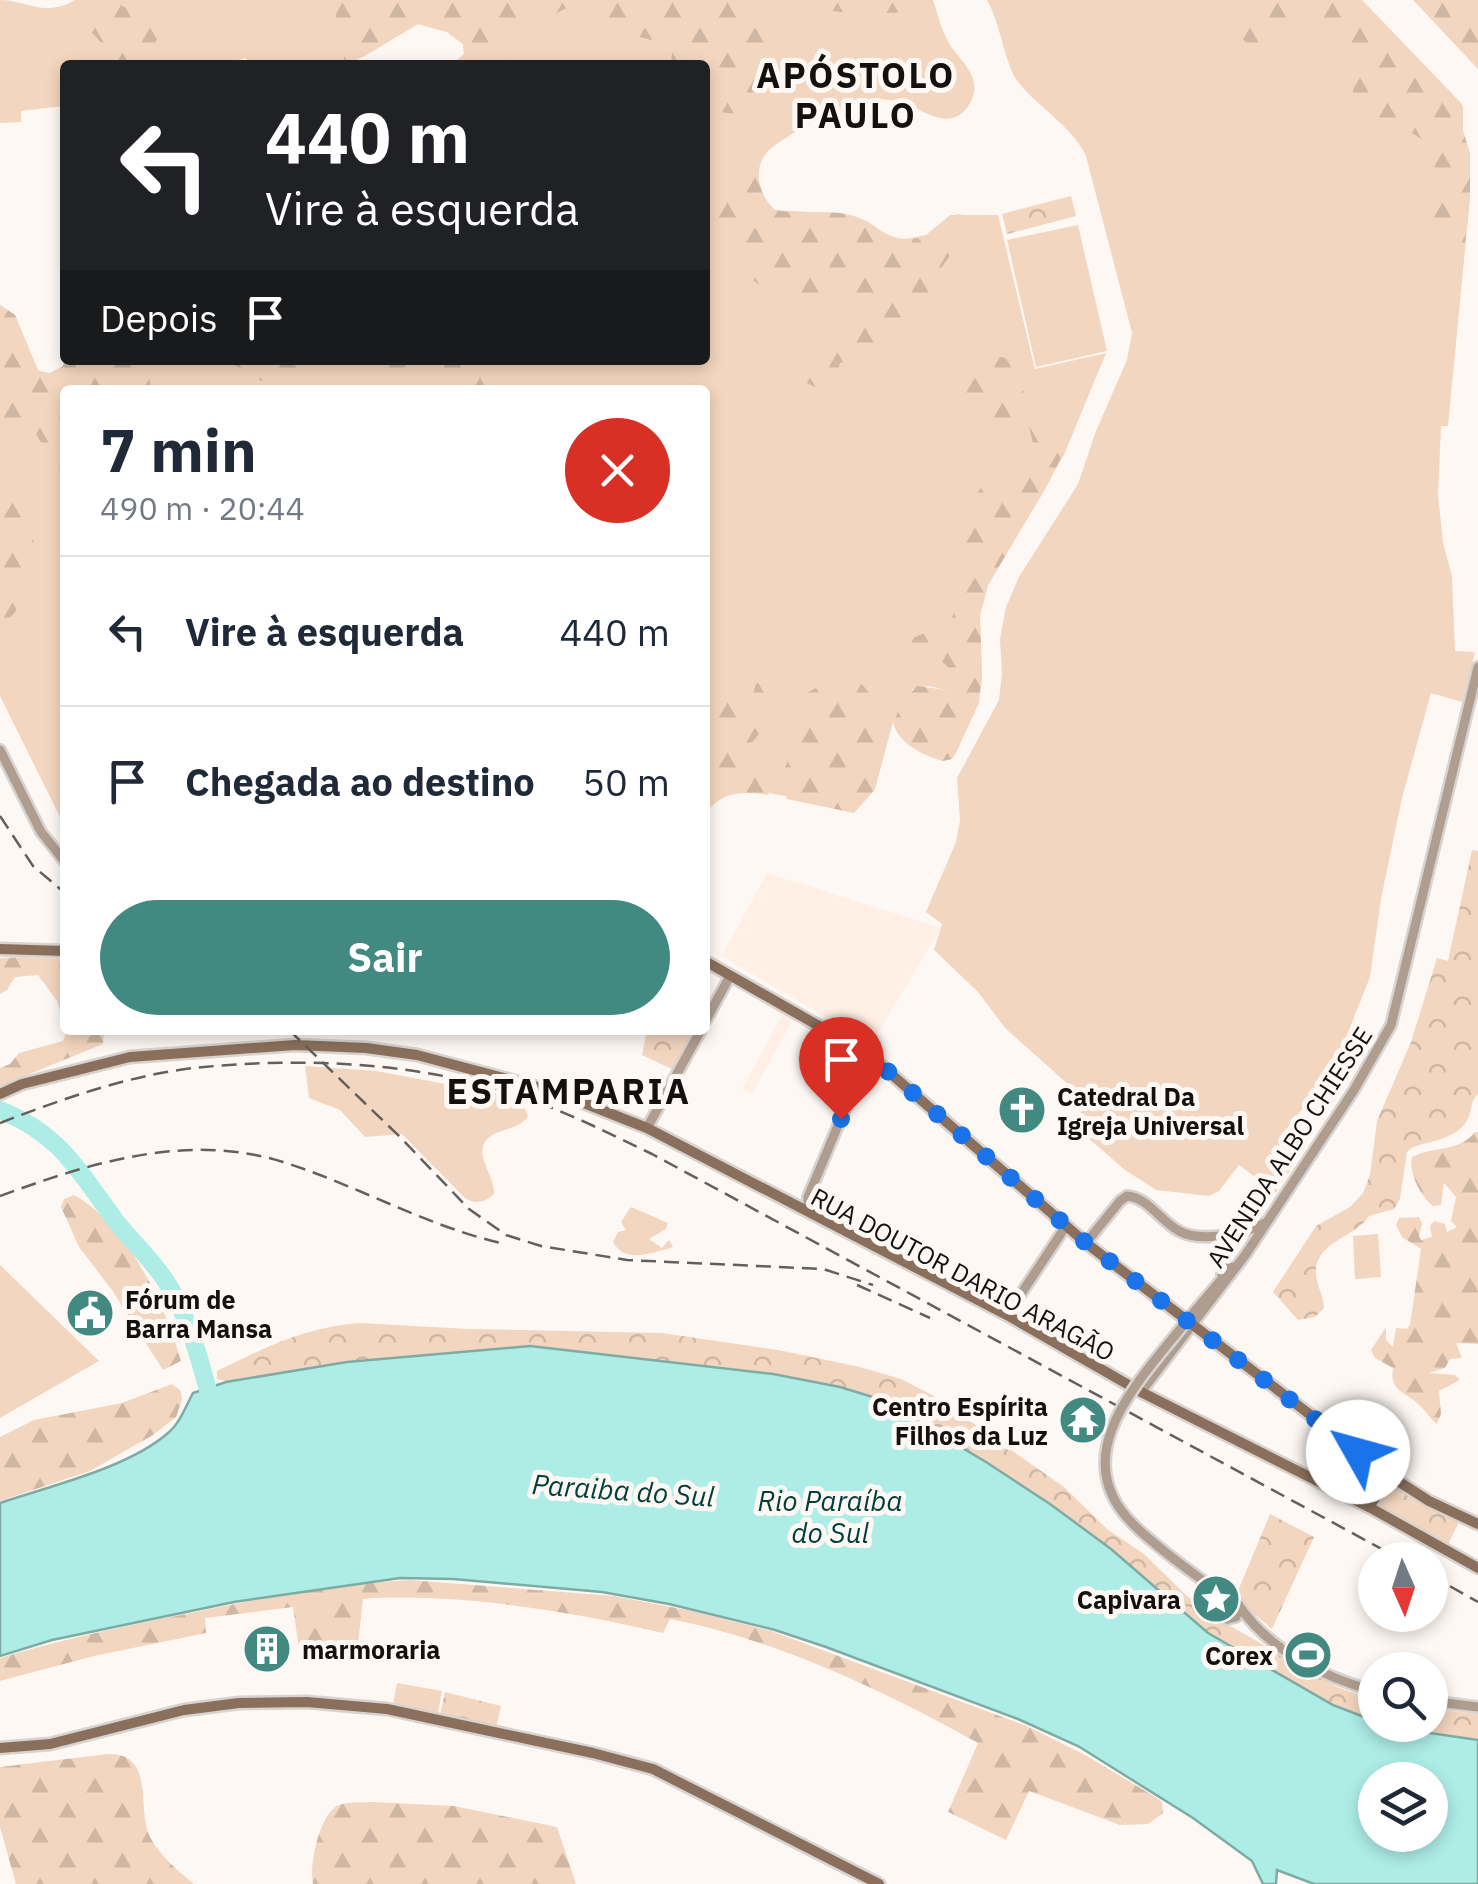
<!DOCTYPE html>
<html lang="pt">
<head>
<meta charset="utf-8">
<style>
	body { margin:0; font-family:"IBM Plex Sans",sans-serif; background:#f6f6f7; color:#1f2937; height:100vh; display:flex; flex-direction:column; font-size:38px; white-space:nowrap }
	* { box-sizing:border-box; margin:0 }
	p { font-size:32px; color:#747a83 }
	.icon { flex:none; width:55px; height:55px; fill:none; stroke:currentColor; stroke-width:2; stroke-linecap:round; stroke-linejoin:round }
	.map { position:relative; flex:1; overflow:hidden }
	.side { position:absolute; left:60px; top:385px; width:650px; height:650px; display:flex; flex-direction:column; background:#fff; border-radius:10px; box-shadow:0 5px 15px #0003 }
	.side>* { flex:none }
	.hud { position:absolute; left:60px; top:60px; width:650px; height:305px; border-radius:10px; box-shadow:0 5px 15px #0003; background:#202124; color:#fff; overflow:hidden }
	.needle { width:65px; rotate:177deg }
	.buttons { position:absolute; left:1358px; top:1542px; display:grid; gap:20px }
	.buttons a { display:grid; place-items:center; width:90px; height:90px; border-radius:50%; background:#fff; box-shadow:0 5px 15px #0003; font-size:50px }
	.pin { position:absolute; display:grid; place-items:center; width:85px; height:85px; color:#fff; margin:-102px -42px; border-radius:50% 50% 50% 0; rotate:-45deg; box-shadow:0 0 10px #0007 }
	.pin .icon { rotate:45deg }
	.me { position:absolute; width:110px; margin:-55px; rotate:308deg; stroke-linejoin:round; filter:drop-shadow(0 0 8px #0008) }
	.turn { display:flex; align-items:center; gap:35px; height:210px; padding:0 40px; font-size:45px }
	.turn .icon { width:130px; height:130px; stroke-width:2.5 }
	.turn b { display:block; font-size:70px; line-height:85px }
	.then { display:flex; align-items:center; height:95px; padding:0 40px; background:#0003; gap:20px; font-size:38px }
	.round { display:grid; place-items:center; flex:none; width:105px; height:105px; border-radius:52px; background:#f6f6f7 }
	.headline { display:flex; align-items:center; justify-content:space-between; height:170px; padding:0 40px }
	h1 { font-size:60px; font-weight:700; line-height:75px }
	.action { display:flex; gap:20px; margin-top:auto; padding:20px 40px }
	.action a { flex:1; height:115px; border-radius:60px; background:#428982; color:#fff; font-size:40px; font-weight:700; line-height:115px; text-align:center }
	ul { padding:0; list-style:none }
	li { display:flex; align-items:center; gap:30px; height:150px; padding:0 40px; border-top:2px solid #e0e1e3 }
	li div { flex:1 }
	li b { display:block; font-size:38px }
	li em { font-style:normal }
	.map>svg:first-child { display:block }
</style>
</head>
<body>
<div class="map">
<svg width="1478" height="1884" viewBox="0 0 1478 1884">
	<defs>
		<pattern id="forest-firs" width="22" height="20" patternUnits="userSpaceOnUse" patternTransform="scale(2.5)"><rect width="22" height="20" fill="#f3d6bf"/><path d="M5 1l3.5 6h-7zM16 11l3.5 6h-7z" fill="#cfb7a3"/></pattern>
		<pattern id="park-crowns" width="20" height="18" patternUnits="userSpaceOnUse" patternTransform="scale(2.5)"><rect width="20" height="18" fill="#f3d6bf"/><path d="M2 6a3 3 0 1 1 6 0M12 15a3 3 0 1 1 6 0" fill="none" stroke="#cfb7a3"/></pattern>
	</defs>
	<rect width="100%" height="100%" fill="#fef8f4"/>
	<g fill="#ffefe4">
		<polygon points="767,873 941,928 871,1044 722,956"/>
		<polygon points="785,1010 795,1016 752,1094 742,1089"/>
	</g>
	<g fill="#f3d6bf">
		<path d="M 0,0 C 26,0 44,18 75,0 L 933,0 C 938,14 941,30 949,43 C 959,61 985,77 970,103 C 952,135 923,109 902,103 C 890,99 876,98 864,101 C 842,105 779,138 764,155 C 751,171 761,198 775,210 L 844,214 L 867,221 L 889,237 L 900,240 L 926,235 L 950,215 L 998,215 L 1035,369 L 1106,353 L 1064,455 L 988,585 L 980,615 L 982,682 L 974,715 L 961,693 L 928,686 L 913,689 L 893,722 L 875,789 L 854,813 C 823,806 758,784 729,794 C 718,798 711,805 705,814 L 705,390 L 65,390 L 65,827 L 0,696 L 0,305 L 15,315 L 38,370 L 48,374 L 63,366 L 65,360 L 705,360 L 705,65 L 452,65 L 464,54 L 463,44 L 447,32 L 418,24 L 348,65 L 249,65 L 246,58 L 219,65 L 65,65 L 65,106 L 21,111 L 21,122 L 0,123 Z"/>
		<path d="M 987,0 L 1362,0 L 1463,107 L 1463,131 L 1470,153 L 1470,198 L 1448,426 L 1441,426 L 1438,495 L 1443,543 L 1452,576 L 1455,651 L 1475,652 L 1462,702 L 1431,693 L 1402,798 L 1381,899 L 1370,977 L 1339,1055 L 1357,1066 L 1334,1102 L 1316,1092 L 1279,1138 L 1300,1155 L 1276,1193 L 1239,1165 L 1219,1191 L 1209,1196 L 1156,1190 L 1125,1170 L 1071,1123 L 1089,1103 L 1005,1028 L 978,992 L 934,950 L 942,924 L 926,912 L 956,842 L 960,820 L 957,778 L 999,700 L 1002,674 L 1000,639 L 1006,607 L 1019,577 L 1078,484 L 1096,431 L 1127,360 L 1132,333 L 1086,156 C 1070,122 1027,101 1013,74 C 1002,50 1000,23 987,0 Z"/>
		<polygon points="1078,225 1107,351 1036,367 1007,240"/>
		<path d="M 305,1066 L 376,1071 L 494,1093 L 522,1102 L 528,1116 C 518,1133 488,1127 483,1147 C 479,1161 495,1178 494,1194 C 485,1202 476,1205 465,1198 L 402,1134 L 365,1137 L 340,1110 L 309,1098 Z"/>
		<path d="M 631,1207 L 668,1223 L 666,1229 L 649,1239 L 662,1248 L 669,1240 L 673,1247 C 654,1252 625,1265 613,1242 L 618,1232 L 626,1230 L 621,1222 Z"/>
		<polygon points="1378,1234 1381,1277 1355,1279 1353,1236"/>
		<polygon points="0,1265 99,1361 0,1418"/>
		<polygon points="397,1683 442,1691 438,1713 393,1705"/>
	</g>
	<g fill="url(#forest-firs)">
		<polygon points="75,0 112,0 124,7 142,0 153,1 162,32 152,47 165,52 171,65 122,65 82,22 72,2"/>
		<path d="M 335,0 L 746,0 C 764,22 783,91 752,109 C 738,117 719,112 705,108 L 705,65 L 671,65 L 672,52 L 667,44 L 608,29 L 590,12 L 568,7 L 517,35 L 508,47 L 502,65 L 452,65 L 464,54 L 463,44 L 447,32 L 418,24 L 365,56 L 343,65 L 347,43 L 336,26 Z"/>
		<path d="M 817,0 L 933,0 L 921,12 C 889,12 858,16 826,10 L 819,7 Z"/>
		<polygon points="1230,0 1362,0 1462,104 1463,131 1470,153 1470,198 1460,292 1438,231 1425,218 1426,201 1440,175 1429,159 1425,141 1405,129 1389,126 1367,115 1356,101 1353,91 1357,73 1361,65 1381,53 1349,44 1333,30 1319,23 1277,24 1269,44 1250,47 1229,24 1230,18 1246,15 1250,11"/>
		<polygon points="1413,0 1478,0 1478,69"/>
		<path d="M 768,151 C 752,169 758,194 775,210 C 798,215 823,210 846,214 C 877,220 883,244 918,238 L 921,241 L 919,261 L 923,266 L 953,232 L 957,214 L 976,216 C 967,240 945,256 936,279 C 929,295 934,313 925,327 L 907,333 L 881,334 L 861,357 L 840,363 C 834,390 813,397 797,371 L 799,359 C 807,351 810,353 821,350 C 834,347 860,326 863,314 C 847,276 806,304 776,294 C 744,283 731,247 705,230 L 705,204 L 718,198 C 728,177 747,160 768,151 Z"/>
		<path d="M 0,305 L 15,315 L 38,371 L 51,373 L 63,366 L 65,360 L 133,360 L 149,376 L 151,390 L 65,390 L 65,483 L 26,417 C 22,424 4,461 4,465 C 4,483 20,497 27,513 C 41,548 34,604 0,626 Z"/>
		<path d="M 1002,357 L 1010,360 L 1018,386 L 1041,409 L 1046,427 L 1052,433 L 1073,433 L 1047,486 L 988,585 L 980,615 L 982,673 L 979,703 L 956,753 L 952,759 L 943,761 C 924,756 897,743 893,722 L 906,698 L 917,686 L 955,691 C 951,647 927,665 900,648 L 903,642 L 949,623 C 961,602 959,579 955,557 L 964,538 L 963,514 L 966,508 L 986,481 L 1005,477 L 1011,467 L 1036,457 L 1029,426 L 994,418 L 966,407 C 961,376 970,360 1002,357 Z"/>
		<polygon points="226,360 468,360 483,377 486,390 450,390 420,363 385,372 345,361 327,362 293,383 279,386 268,385"/>
		<path d="M 847,675 C 871,682 876,713 889,732 L 875,789 L 854,813 L 787,799 L 781,779 L 789,757 L 790,740 L 795,734 L 801,696 L 838,676 Z"/>
		<path d="M 705,676 L 745,703 L 751,701 L 756,684 L 759,682 L 766,685 C 777,711 762,739 739,752 L 736,764 L 743,773 L 763,778 L 769,795 C 743,791 722,791 705,814 Z"/>
		<polygon points="25,957 65,959 65,1027 57,1001 38,975 15,977 7,990 0,994 0,958"/>
		<polygon points="67,1030 104,1030 103,1044 0,1086 0,1068 10,1064 19,1053 63,1041"/>
		<path d="M 1475,1132 L 1478,1132 L 1478,1344 L 1456,1343 L 1462,1358 L 1450,1359 L 1445,1368 L 1429,1373 L 1455,1375 L 1460,1380 L 1439,1391 L 1441,1414 L 1437,1424 C 1430,1419 1427,1412 1420,1406 C 1406,1391 1389,1393 1393,1368 L 1375,1358 L 1371,1350 L 1386,1327 L 1386,1340 L 1393,1347 L 1396,1328 L 1407,1329 L 1410,1325 L 1421,1249 L 1402,1237 L 1396,1225 L 1399,1218 L 1419,1217 L 1422,1224 L 1419,1236 L 1421,1240 L 1432,1237 L 1430,1226 L 1434,1221 L 1445,1224 L 1447,1232 L 1457,1227 L 1451,1221 L 1456,1197 L 1444,1183 L 1441,1205 L 1433,1206 C 1421,1197 1408,1172 1412,1157 C 1434,1146 1460,1152 1475,1132 Z"/>
		<path d="M 74,1195 C 127,1224 166,1306 181,1361 L 163,1370 L 112,1290 L 79,1247 L 61,1207 L 64,1199 Z"/>
		<polygon points="172,1384 181,1391 182,1400 176,1417 153,1435 90,1471 0,1501 0,1437 34,1420 122,1403"/>
		<path d="M 410,1580 L 614,1596 L 692,1611 L 771,1631 L 1027,1726 L 1087,1756 L 1157,1798 L 1162,1802 L 1163,1813 L 1148,1824 L 1120,1825 L 1029,1791 L 1006,1840 L 948,1812 L 978,1743 C 883,1690 777,1640 670,1619 L 663,1633 C 574,1612 454,1592 363,1599 L 357,1653 L 299,1649 L 293,1607 L 205,1618 L 206,1633 L 94,1656 L 0,1681 L 0,1658 C 59,1640 120,1627 181,1615 C 256,1599 333,1584 410,1580 Z"/>
		<path d="M 108,1754 C 156,1753 136,1808 150,1837 C 160,1856 178,1871 194,1884 L 16,1884 L 0,1827 L 0,1767 Z"/>
		<path d="M 371,1802 L 454,1806 L 557,1827 L 576,1884 L 313,1884 C 309,1865 319,1816 337,1806 C 346,1801 361,1803 371,1802 Z"/>
	</g>
	<g fill="url(#park-crowns)">
		<polygon points="1071,196 1076,216 1007,234 1002,214"/>
		<path d="M 1472,850 L 1478,851 L 1478,1094 C 1470,1102 1473,1106 1469,1116 C 1461,1138 1432,1141 1413,1147 L 1407,1152 L 1400,1199 L 1394,1209 L 1369,1216 C 1357,1236 1321,1240 1316,1267 C 1314,1282 1324,1295 1324,1308 L 1315,1317 L 1298,1320 L 1273,1292 L 1316,1226 L 1350,1207 L 1363,1193 L 1370,1175 L 1377,1121 L 1411,1042 L 1437,958 L 1448,961 Z"/>
		<polygon points="647,1030 696,1030 674,1070 642,1055"/>
		<path d="M 361,1323 L 468,1329 L 662,1333 L 778,1350 L 860,1367 L 901,1379 L 934,1396 L 1064,1487 L 1107,1529 L 1144,1554 L 1188,1597 L 1220,1620 L 1337,1687 L 1375,1701 L 1375,1721 L 1319,1698 L 1208,1633 L 1111,1549 L 1050,1504 L 894,1407 L 864,1393 L 737,1369 L 530,1346 L 347,1362 L 231,1382 L 217,1379 L 217,1371 C 263,1348 308,1326 361,1323 Z"/>
		<polygon points="1390,1480 1460,1520 1447,1546 1374,1509"/>
		<polygon points="1270,1514 1314,1537 1272,1629 1235,1598"/>
		<polygon points="445,1692 501,1706 496,1728 440,1715"/>
		<polygon points="1430,1709 1478,1714 1478,1740 1390,1725 1430,1725"/>
	</g>
	<path fill="#adede6" stroke="#7faba5" stroke-width="2.5" fill-rule="evenodd" d="M 530,1346 L 773,1374 L 840,1387 L 879,1399 L 986,1462 L 1050,1504 L 1111,1549 L 1208,1633 L 1333,1705 L 1375,1721 L 1375,1725 L 1478,1740 L 1478,1884 L 1314,1884 L 1277,1870 L 1276,1884 L 1263,1884 L 1252,1861 L 1193,1818 L 1078,1746 L 1018,1719 L 826,1647 L 775,1630 L 669,1604 L 602,1592 L 453,1579 L 400,1578 L 234,1602 L 52,1640 L 0,1656 L 0,1503 C 50,1486 128,1468 168,1433 C 180,1423 186,1406 193,1393 L 226,1382 L 347,1362 ZM 1375,1780 L 1430,1780 L 1430,1835 L 1375,1835 Z"/>
	<g fill="none" stroke-linecap="round" stroke-linejoin="round">
		<path stroke="#adede6" stroke-width="18" d="M 0,1110 C 60,1134 78,1170 115,1220 C 132,1242 154,1261 169,1286 C 191,1322 202,1368 213,1409"/>
		<g stroke="#d8d3cf" stroke-width="14">
			<g id="tertiary">
				<polyline points="0,750 41,832 65,862"/>
				<polyline points="705,1022 730,976"/>
				<polyline points="647,1128 701,1030"/>
				<polyline points="817,1216 808,1204 808,1197 868,1054"/>
				<path d="M 1086,1243 L 1120,1201 L 1127,1196 C 1149,1198 1160,1221 1179,1231 C 1200,1243 1245,1234 1265,1223"/>
				<polyline points="1222,1275 1224,1264 1219,1241 1228,1234"/>
				<polyline points="1007,1315 1066,1226"/>
				<polyline points="1189,1318 1232,1267"/>
				<polyline points="1141,1392 1246,1254 1354,1090 1391,1025 1478,667"/>
				<polyline points="1219,1593 1239,1606 1236,1617 1227,1619"/>
				<polyline points="1226,1599 1218,1608 1227,1619"/>
				<path d="M 1238,1604 C 1267,1649 1324,1678 1375,1691"/>
				<polyline points="1430,1701 1478,1707"/>
			</g>
		</g>
		<g stroke="#d8d3cf" stroke-width="15">
			<g id="secondary">
				<polyline points="0,949 65,951"/>
				<polyline points="705,961 868,1054 1086,1243 1390,1476 1429,1501 1478,1524"/>
				<polyline points="0,1094 22,1084 130,1057 295,1045 366,1048 417,1055 556,1092 647,1128 1007,1315 1141,1392 1369,1507 1478,1568"/>
				<polyline points="1369,1507 1390,1476"/>
				<polyline points="0,1748 50,1744 184,1710 239,1703 307,1702 387,1709 593,1753 653,1769 879,1884"/>
			</g>
		</g>
		<use href="#tertiary" stroke="#af9d8f" stroke-width="9"/>
		<use href="#secondary" stroke="#8a705c" stroke-width="10"/>
		<g stroke="#635f5c" stroke-width="2.5" stroke-dasharray="15 8" stroke-linecap="butt">
			<polyline points="0,816 33,866 65,893"/>
			<polyline points="289,1030 400,1137 469,1209 506,1235 541,1246 627,1260 823,1269 873,1285"/>
			<path d="M 0,1123 C 65,1098 135,1073 204,1067 C 299,1058 400,1062 491,1087 C 547,1102 600,1129 652,1154 L 1402,1560"/>
			<path d="M 0,1196 C 90,1163 187,1132 283,1162 C 359,1186 428,1227 505,1244"/>
			<polyline points="857,1285 930,1318"/>
			<polyline points="1430,1575 1478,1602"/>
		</g>
		<g stroke="#d8d3cf" stroke-width="14" stroke-linecap="butt">
			<path id="tertiary-bridge" d="M 1189,1318 C 1144,1376 1061,1454 1134,1525 C 1159,1550 1191,1571 1219,1593"/>
		</g>
		<use href="#tertiary-bridge" stroke="#af9d8f" stroke-width="9"/>
	</g>
	<g fill="none" stroke-linecap="round" stroke-linejoin="round">
		<polyline stroke="#1a73e8" stroke-width="18" stroke-dasharray="0 32.4" points="841,1119 868,1054 1086,1243 1358,1452"/>
	</g>
	<defs>
		<g id="church-disc" transform="scale(2.5)"><circle r="9.5" fill="#428982" stroke="#fef8f4"/><path d="M-1.2-6h2.4v3.5h3.3v2.4h-3.3V6h-2.4V-.1h-3.3v-2.4h3.3Z" fill="#fff"/></g>
		<g id="civic-disc" transform="scale(2.5)"><circle r="9.5" fill="#428982" stroke="#fef8f4"/><path d="M-.6-6.5H3V-4.5H.6V-3L4-1V1h2V6H-6V1h2V-1L-.6-3ZM-1.2 2.5V6h2.4V2.5Z" fill="#fff"/></g>
		<g id="temple-disc" transform="scale(2.5)"><circle r="9.5" fill="#428982" stroke="#fef8f4"/><path d="M0-6L5-2H3V0L6.5 2.5H4V6H1.5V3h-3V6H-4V2.5H-6.5L-3 0V-2H-5Z" fill="#fff"/></g>
		<g id="sight-disc" transform="scale(2.5)"><circle r="9.5" fill="#428982" stroke="#fef8f4"/><path d="M0-6L1.8-2.2L6-1.7L2.9 1.2L3.7 5.4L0 3.3L-3.7 5.4L-2.9 1.2L-6-1.7L-1.8-2.2Z" fill="#fff"/></g>
		<g id="building-disc" transform="scale(2.5)"><circle r="9.5" fill="#428982" stroke="#fef8f4"/><path d="M-4-6H4V6H1V3H-1V6H-4ZM-2.5-4.3h1.7v1.8h-1.7ZM.8-4.3h1.7v1.8H.8ZM-2.5-1h1.7V.8h-1.7ZM.8-1h1.7V.8H.8Z" fill="#fff"/></g>
		<g id="stadium-disc" transform="scale(2.5)"><circle r="9.5" fill="#428982" stroke="#fef8f4"/><path d="M0-5a6.5 5 0 1 0 0 10a6.5 5 0 1 0 0-10ZM-3.5-1.8h7v3.6h-7Z" fill="#fff"/></g>
	</defs>
	<g fill-rule="evenodd">
		<use href="#church-disc" x="1022" y="1110"/>
		<use href="#civic-disc" x="90" y="1313"/>
		<use href="#temple-disc" x="1083" y="1420"/>
		<use href="#sight-disc" x="1216" y="1599"/>
		<use href="#building-disc" x="267" y="1649"/>
		<use href="#stadium-disc" x="1308" y="1655"/>
	</g>
	<g text-anchor="middle" dominant-baseline="central" stroke-width="10" stroke-linejoin="round" paint-order="stroke">
		<g font-size="25" font-weight="bold" fill="#13100e" stroke="#fef8f4" text-anchor="start">
			<text x="1057" y="1096">Catedral Da<tspan x="1057" dy="29">Igreja Universal</tspan></text>
			<text x="125" y="1299">Fórum de<tspan x="125" dy="29">Barra Mansa</tspan></text>
			<text x="1048" y="1406" text-anchor="end">Centro Espírita<tspan x="1048" dy="29">Filhos da Luz</tspan></text>
			<text x="1181" y="1599" text-anchor="end">Capivara</text>
			<text x="302" y="1649">marmoraria</text>
			<text x="1273" y="1655" text-anchor="end">Corex</text>
		</g>
		<g font-size="25" fill="#13100e" stroke="#fef8f4">
			<text transform="translate(1289 1147) rotate(-57)">AVENIDA ALBO CHIESSE</text>
			<text transform="translate(963 1274) rotate(28)">RUA DOUTOR DARIO ARAGÃO</text>
		</g>
		<g font-size="28" font-style="italic" fill="#013e3a" stroke="#fef8f4">
			<text transform="translate(623 1490) rotate(4)">Paraiba do Sul</text>
			<text x="830" y="1500">Rio Paraíba<tspan x="830" dy="32">do Sul</tspan></text>
		</g>
		<g font-size="35" font-weight="bold" letter-spacing="2.5" fill="#13100e" stroke="#fef8f4">
			<text x="856" y="75">APÓSTOLO<tspan x="856" dy="40">PAULO</tspan></text>
			<text x="569" y="1091">ESTAMPARIA</text>
		</g>
	</g>
</svg>
<div class="buttons">
<a><svg class="needle" viewBox="-14 -14 28 28"><path d="M0-13l5 13h-10z" fill="#e53935"/><path d="M0 13l5-13h-10z" fill="#747a83"/></svg></a>
<a><svg class="icon" aria-label="search" viewBox="0 0 24 24"><circle cx="10" cy="10" r="6"/><path d="M15 15l6 6"/></svg></a>
<a><svg class="icon" aria-label="layers" viewBox="0 0 24 24"><path d="M12 4l9 5-9 5-9-5zM3 14l9 5 9-5"/></svg></a>
</div>
<div class="pin" style="left:841px;top:1119px;background:#d93025"><svg class="icon" aria-label="arrive" viewBox="0 0 24 24"><path d="M6 21V4h12l-3 4 3 4H6"/></svg></div>
<svg class="me" style="left:1358px;top:1452px" viewBox="-20 -20 40 40"><circle r="19" fill="#fff"/><path d="M0-13L10 11 0 6-10 11z" fill="#1a73e8"/></svg>
<div class="hud">
<div class="turn"><svg class="icon" aria-label="left" viewBox="0 0 24 24"><path d="M17 20v-9H6M10 6l-5 5 5 5"/></svg><div><b>440 m</b>Vire à esquerda</div></div>
<div class="then">Depois<svg class="icon" aria-label="arrive" viewBox="0 0 24 24"><path d="M6 21V4h12l-3 4 3 4H6"/></svg></div>
</div>
<section class="side">
<div class="headline"><div><h1>7 min</h1><p>490 m · 20:44</p></div><a class="round" style="background:#d93025;color:#fff"><svg class="icon" aria-label="close" viewBox="0 0 24 24"><path d="M6 6l12 12M18 6L6 18"/></svg></a></div>
<ul>
<li><svg class="icon" aria-label="left" viewBox="0 0 24 24"><path d="M17 20v-9H6M10 6l-5 5 5 5"/></svg><div><b>Vire à esquerda</b></div><em>440 m</em></li>
<li><svg class="icon" aria-label="arrive" viewBox="0 0 24 24"><path d="M6 21V4h12l-3 4 3 4H6"/></svg><div><b>Chegada ao destino</b></div><em>50 m</em></li>
</ul>
<div class="action"><a>Sair</a></div>
</section>
</div>
</body>
</html>
